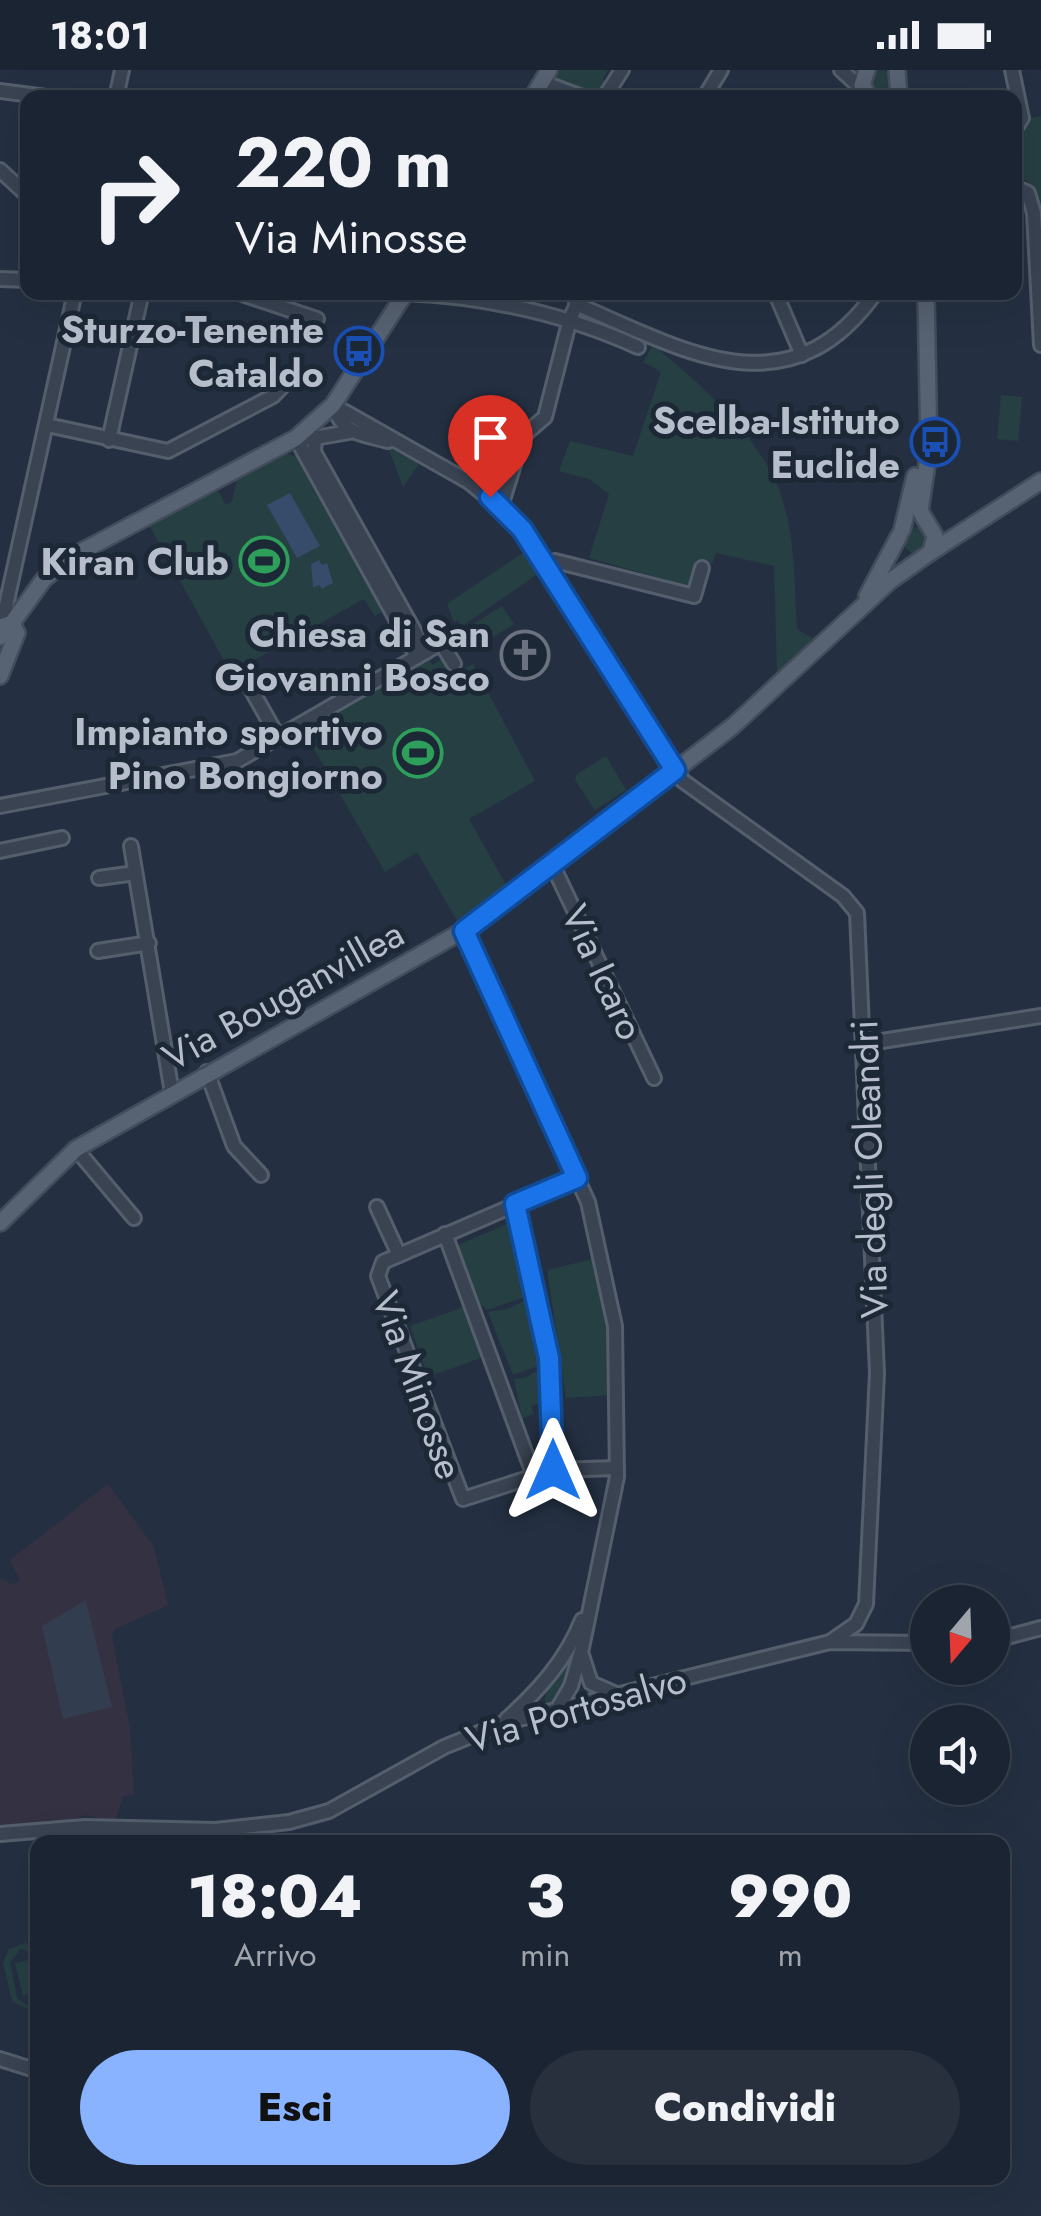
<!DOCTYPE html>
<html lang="it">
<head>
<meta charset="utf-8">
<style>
	body { margin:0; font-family:Jost,sans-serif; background:#28303e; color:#f1f3f6; height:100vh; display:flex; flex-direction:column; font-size:38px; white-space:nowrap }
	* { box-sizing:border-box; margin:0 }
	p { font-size:32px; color:#a0a4ac }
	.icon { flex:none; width:55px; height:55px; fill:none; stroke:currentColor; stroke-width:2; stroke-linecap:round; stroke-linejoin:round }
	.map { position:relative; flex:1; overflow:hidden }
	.panel { position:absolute; left:30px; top:1765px; width:980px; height:350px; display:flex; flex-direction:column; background:#1b2432; border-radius:20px; box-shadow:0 10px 40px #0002,0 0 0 2px #39414d }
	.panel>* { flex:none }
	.banner { position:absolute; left:20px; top:20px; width:1002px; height:210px; border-radius:20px; box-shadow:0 10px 40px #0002,0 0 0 2px #39414d; background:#1b2432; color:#f1f3f6; overflow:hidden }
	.needle { width:65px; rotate:199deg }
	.fabs { position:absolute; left:910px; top:1515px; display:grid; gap:20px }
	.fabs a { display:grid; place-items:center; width:100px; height:100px; border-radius:50%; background:#1b2432; box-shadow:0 10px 40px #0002,0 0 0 2px #39414d; font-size:50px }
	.pin { position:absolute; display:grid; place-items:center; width:85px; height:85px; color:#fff; margin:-102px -42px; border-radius:50% 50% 50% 0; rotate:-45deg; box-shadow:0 0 10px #0007 }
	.pin .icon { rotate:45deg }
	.me { position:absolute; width:110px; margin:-55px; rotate:0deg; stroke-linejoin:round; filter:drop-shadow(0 0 8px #0008) }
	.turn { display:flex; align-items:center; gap:35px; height:210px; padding:0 50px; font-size:45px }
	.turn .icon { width:130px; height:130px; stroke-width:2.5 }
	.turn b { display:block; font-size:70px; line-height:85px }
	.eta { display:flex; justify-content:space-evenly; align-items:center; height:170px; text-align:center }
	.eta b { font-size:60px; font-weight:800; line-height:70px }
	.action { display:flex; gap:20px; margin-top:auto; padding:20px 50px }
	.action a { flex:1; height:115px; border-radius:60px; background:#89b3fe; color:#111; font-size:40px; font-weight:800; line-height:115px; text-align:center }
	.action a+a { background:#28303e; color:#f1f3f6 }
	.status { display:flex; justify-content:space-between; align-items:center; height:70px; padding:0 50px; background:#1b2432; direction:ltr }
	.status svg { height:28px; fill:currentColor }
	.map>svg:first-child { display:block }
</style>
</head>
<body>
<div class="status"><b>18:01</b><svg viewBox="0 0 49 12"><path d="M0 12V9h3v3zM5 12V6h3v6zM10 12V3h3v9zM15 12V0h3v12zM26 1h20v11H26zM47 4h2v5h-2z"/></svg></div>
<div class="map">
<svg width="1041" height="2146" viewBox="0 0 1041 2146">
	<rect width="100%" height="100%" fill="#243042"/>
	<polygon fill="#343143" points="108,1414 154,1477 168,1535 115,1559 112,1566 130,1658 134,1725 123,1726 115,1752 87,1745 65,1752 0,1759 0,1508 13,1515 20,1510 10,1490"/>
	<polygon fill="#323d4f" points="86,1530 112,1637 63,1649 42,1556"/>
	<g fill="#263f43">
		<circle cx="881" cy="12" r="12"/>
		<polygon points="560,0 608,0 603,8 606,16 597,24 556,8"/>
		<polygon points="1041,46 1041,135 1028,111 1015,107 1015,68 1022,66 1030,48"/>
		<path d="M 653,275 C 698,312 746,354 773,406 C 796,451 794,510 797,559 L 817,571 L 777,605 L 774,496 L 716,483 L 712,494 L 695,492 L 688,516 L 589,488 L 609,424 L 589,409 L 559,401 L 570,371 L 633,386 L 661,302 L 643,292 Z"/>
		<polygon points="1001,325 1022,327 1018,371 997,369"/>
		<polygon points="388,377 419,394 403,417"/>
		<polygon points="286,383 301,389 385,540 375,546 364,529 231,603 149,455 217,419 226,435 232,431 237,409"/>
		<circle cx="916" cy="470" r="13"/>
		<polygon points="526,481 539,503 461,557 458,550 454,552 447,534"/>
		<polygon points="502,536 514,554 479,576 467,558"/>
		<polygon points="429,589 432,595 442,589 452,605 473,594 535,711 469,749 508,818 459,854 417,782 385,802 307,667 313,663 311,658"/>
		<polygon points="606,686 626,720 595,740 575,710 577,704"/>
		<polygon points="512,1152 530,1225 487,1240 479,1233 458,1175"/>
		<polygon points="593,1189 606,1253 610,1325 566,1328 547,1200"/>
		<polygon points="530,1228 541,1295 513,1305 488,1242 508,1239"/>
		<polygon points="464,1237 483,1287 428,1307 410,1256"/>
		<polygon points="541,1298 544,1332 531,1336 534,1344 522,1348 514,1309 525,1308"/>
		<polygon points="564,1594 572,1600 556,1635 545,1634 546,1616"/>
		<polygon points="25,1873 37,1877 37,1885 21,1879 10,1892 17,1928 27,1935 37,1933 37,1940 32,1941 12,1931 3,1893 9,1879"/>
		<polygon points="32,1889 37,1923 23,1926 15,1893"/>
	</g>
	<g fill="#374b6b">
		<polygon points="290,423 320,476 297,488 267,435"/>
		<polygon points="319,490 322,495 327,493 333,513 322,519 319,515 313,518 311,494"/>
	</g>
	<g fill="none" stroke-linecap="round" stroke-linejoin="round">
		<g stroke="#545e6c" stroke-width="18">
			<g id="minor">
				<polyline points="841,0 863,20"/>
				<polyline points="1012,0 1022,48 1015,59"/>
				<polyline points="542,12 585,28"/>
				<polyline points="0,21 54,28"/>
				<polyline points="116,28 122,0"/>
				<polyline points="604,28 622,0"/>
				<polyline points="704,28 721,0"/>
				<polyline points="0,100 28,126"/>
				<polyline points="1015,117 1028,123 1034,143 1041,275"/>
				<polyline points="0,209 28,210"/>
				<polyline points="236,222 317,249"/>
				<polyline points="775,222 802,285"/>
				<path d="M 406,223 C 488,227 563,243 638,277"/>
				<path d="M 576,234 C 684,280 789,345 876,222"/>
				<polyline points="333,335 469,412 511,446 683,711 843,826 857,843 877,1303 866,1534 856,1554 830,1572"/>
				<path d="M 333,335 C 343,365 359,363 388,371"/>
				<polyline points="47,355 168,381 273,326 294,304"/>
				<polyline points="315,367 314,382 426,582"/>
				<polyline points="296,368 417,587"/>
				<polyline points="309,369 349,362"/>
				<polyline points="109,370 142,222"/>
				<polyline points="501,436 523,366 545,347 570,249 583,222"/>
				<polyline points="544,493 555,491 694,526 702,498"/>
				<polyline points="1,558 75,222"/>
				<polyline points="243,605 278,667"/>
				<polyline points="0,736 237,691 441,573 454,594"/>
				<polyline points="131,776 172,1023"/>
				<polyline points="0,781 62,768"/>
				<polyline points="553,796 654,1008"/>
				<polyline points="99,808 135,803"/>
				<polyline points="464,861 588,1132 615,1256 617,1407 582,1578 571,1616 558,1638"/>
				<polyline points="98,881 149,873"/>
				<polyline points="863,974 1041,946"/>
				<polyline points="207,1002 234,1076 261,1105"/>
				<polyline points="76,1079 134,1148"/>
				<polyline points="577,1108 383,1192 378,1206 463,1429 553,1400 617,1398"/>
				<polyline points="515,1134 549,1288 553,1400"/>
				<polyline points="377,1137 399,1185"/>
				<polyline points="445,1164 534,1406"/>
				<polyline points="992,1571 1041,1558"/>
				<polyline points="582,1585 591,1613 614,1623"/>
				<path d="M 507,1649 C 539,1620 566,1590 582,1550"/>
				<polyline points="0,1764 85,1757 216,1760 289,1752 329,1741 444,1677 503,1653 830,1572 928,1573"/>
				<polyline points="0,1989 38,2001"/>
			</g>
		</g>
		<g stroke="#434c5b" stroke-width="20">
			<g id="major">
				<polyline points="867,0 862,15 870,28"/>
				<polyline points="897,0 899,28"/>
				<polyline points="532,28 549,0"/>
				<polyline points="902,460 915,406"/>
				<polyline points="931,482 1041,411"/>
				<polyline points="867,526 899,466"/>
				<polyline points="12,553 44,509 71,487 296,368 333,335 406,222"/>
				<polyline points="0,567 3,556 12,553"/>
				<polyline points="0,606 17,563 12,553"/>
				<polyline points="0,1153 76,1079 475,854 733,656 890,511 931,482 935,466 920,441 929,381 926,222"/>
			</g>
		</g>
		<use href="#minor" stroke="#394352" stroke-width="12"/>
		<use href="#major" stroke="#576272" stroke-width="15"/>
	</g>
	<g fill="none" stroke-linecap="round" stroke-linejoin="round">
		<g stroke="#114b97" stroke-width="25">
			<polyline id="route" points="490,427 522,459 675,700 464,861 577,1108 515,1134 549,1288 553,1400"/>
		</g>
		<use href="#route" stroke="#1a73e8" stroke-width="18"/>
	</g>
	<defs>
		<g id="bus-ring" transform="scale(2.5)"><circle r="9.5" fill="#1d2837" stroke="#1a4fb4" stroke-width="1.5"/><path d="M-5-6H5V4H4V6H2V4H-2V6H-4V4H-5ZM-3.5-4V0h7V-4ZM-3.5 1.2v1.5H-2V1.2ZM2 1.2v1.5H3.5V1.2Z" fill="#1a4fb4"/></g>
		<g id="stadium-ring" transform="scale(2.5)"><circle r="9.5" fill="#1d2837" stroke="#2e9e5b" stroke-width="1.5"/><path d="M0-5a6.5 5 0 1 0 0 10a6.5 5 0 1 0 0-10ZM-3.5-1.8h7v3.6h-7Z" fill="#2e9e5b"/></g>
		<g id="church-ring" transform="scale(2.5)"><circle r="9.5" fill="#1d2837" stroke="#6b7280" stroke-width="1.5"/><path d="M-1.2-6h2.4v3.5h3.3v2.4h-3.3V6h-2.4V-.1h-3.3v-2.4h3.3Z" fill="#6b7280"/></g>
	</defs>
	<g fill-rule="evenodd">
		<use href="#bus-ring" x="359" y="281"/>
		<use href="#bus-ring" x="935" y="372"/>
		<use href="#stadium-ring" x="264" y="491"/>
		<use href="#church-ring" x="525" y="585"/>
		<use href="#stadium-ring" x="418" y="683"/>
	</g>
	<g text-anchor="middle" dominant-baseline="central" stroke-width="10" stroke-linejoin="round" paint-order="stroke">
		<g font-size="38" font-weight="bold" fill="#b6becc" stroke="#1d2837" text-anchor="end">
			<text x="324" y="259">Sturzo-Tenente<tspan x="324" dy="44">Cataldo</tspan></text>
			<text x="900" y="350">Scelba-Istituto<tspan x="900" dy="44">Euclide</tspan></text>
			<text x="229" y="491">Kiran Club</text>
			<text x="490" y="563">Chiesa di San<tspan x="490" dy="44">Giovanni Bosco</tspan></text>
			<text x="383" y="661">Impianto sportivo<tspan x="383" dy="44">Pino Bongiorno</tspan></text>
		</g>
		<g font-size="38" fill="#b6becc" stroke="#1d2837">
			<text transform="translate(603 902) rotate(65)">Via Icaro</text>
			<text transform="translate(283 925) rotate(-29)">Via Bouganvillea</text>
			<text transform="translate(869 1099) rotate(-92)">Via degli Oleandri</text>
			<text transform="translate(418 1315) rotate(70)">Via Minosse</text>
			<text transform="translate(576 1639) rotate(-16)">Via Portosalvo</text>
		</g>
	</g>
</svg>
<div class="fabs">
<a><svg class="needle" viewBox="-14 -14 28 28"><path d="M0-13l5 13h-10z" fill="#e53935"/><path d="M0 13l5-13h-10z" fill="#a0a4ac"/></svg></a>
<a><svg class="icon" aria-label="sound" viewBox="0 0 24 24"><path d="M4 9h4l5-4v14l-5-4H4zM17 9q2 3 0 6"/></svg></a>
</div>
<div class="pin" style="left:490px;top:427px;background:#d93025"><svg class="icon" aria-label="arrive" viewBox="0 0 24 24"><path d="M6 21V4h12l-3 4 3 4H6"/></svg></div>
<svg class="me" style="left:553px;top:1400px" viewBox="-20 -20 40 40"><path d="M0-17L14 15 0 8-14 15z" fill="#1a73e8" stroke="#fff" stroke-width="4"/></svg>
<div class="banner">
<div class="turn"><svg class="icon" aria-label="right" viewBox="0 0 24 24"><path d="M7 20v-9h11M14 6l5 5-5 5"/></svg><div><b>220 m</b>Via Minosse</div></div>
</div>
<section class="panel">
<div class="eta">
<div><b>18:04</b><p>Arrivo</p></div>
<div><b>3</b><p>min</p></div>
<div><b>990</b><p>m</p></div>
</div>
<div class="action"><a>Esci</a><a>Condividi</a></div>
</section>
</div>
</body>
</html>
